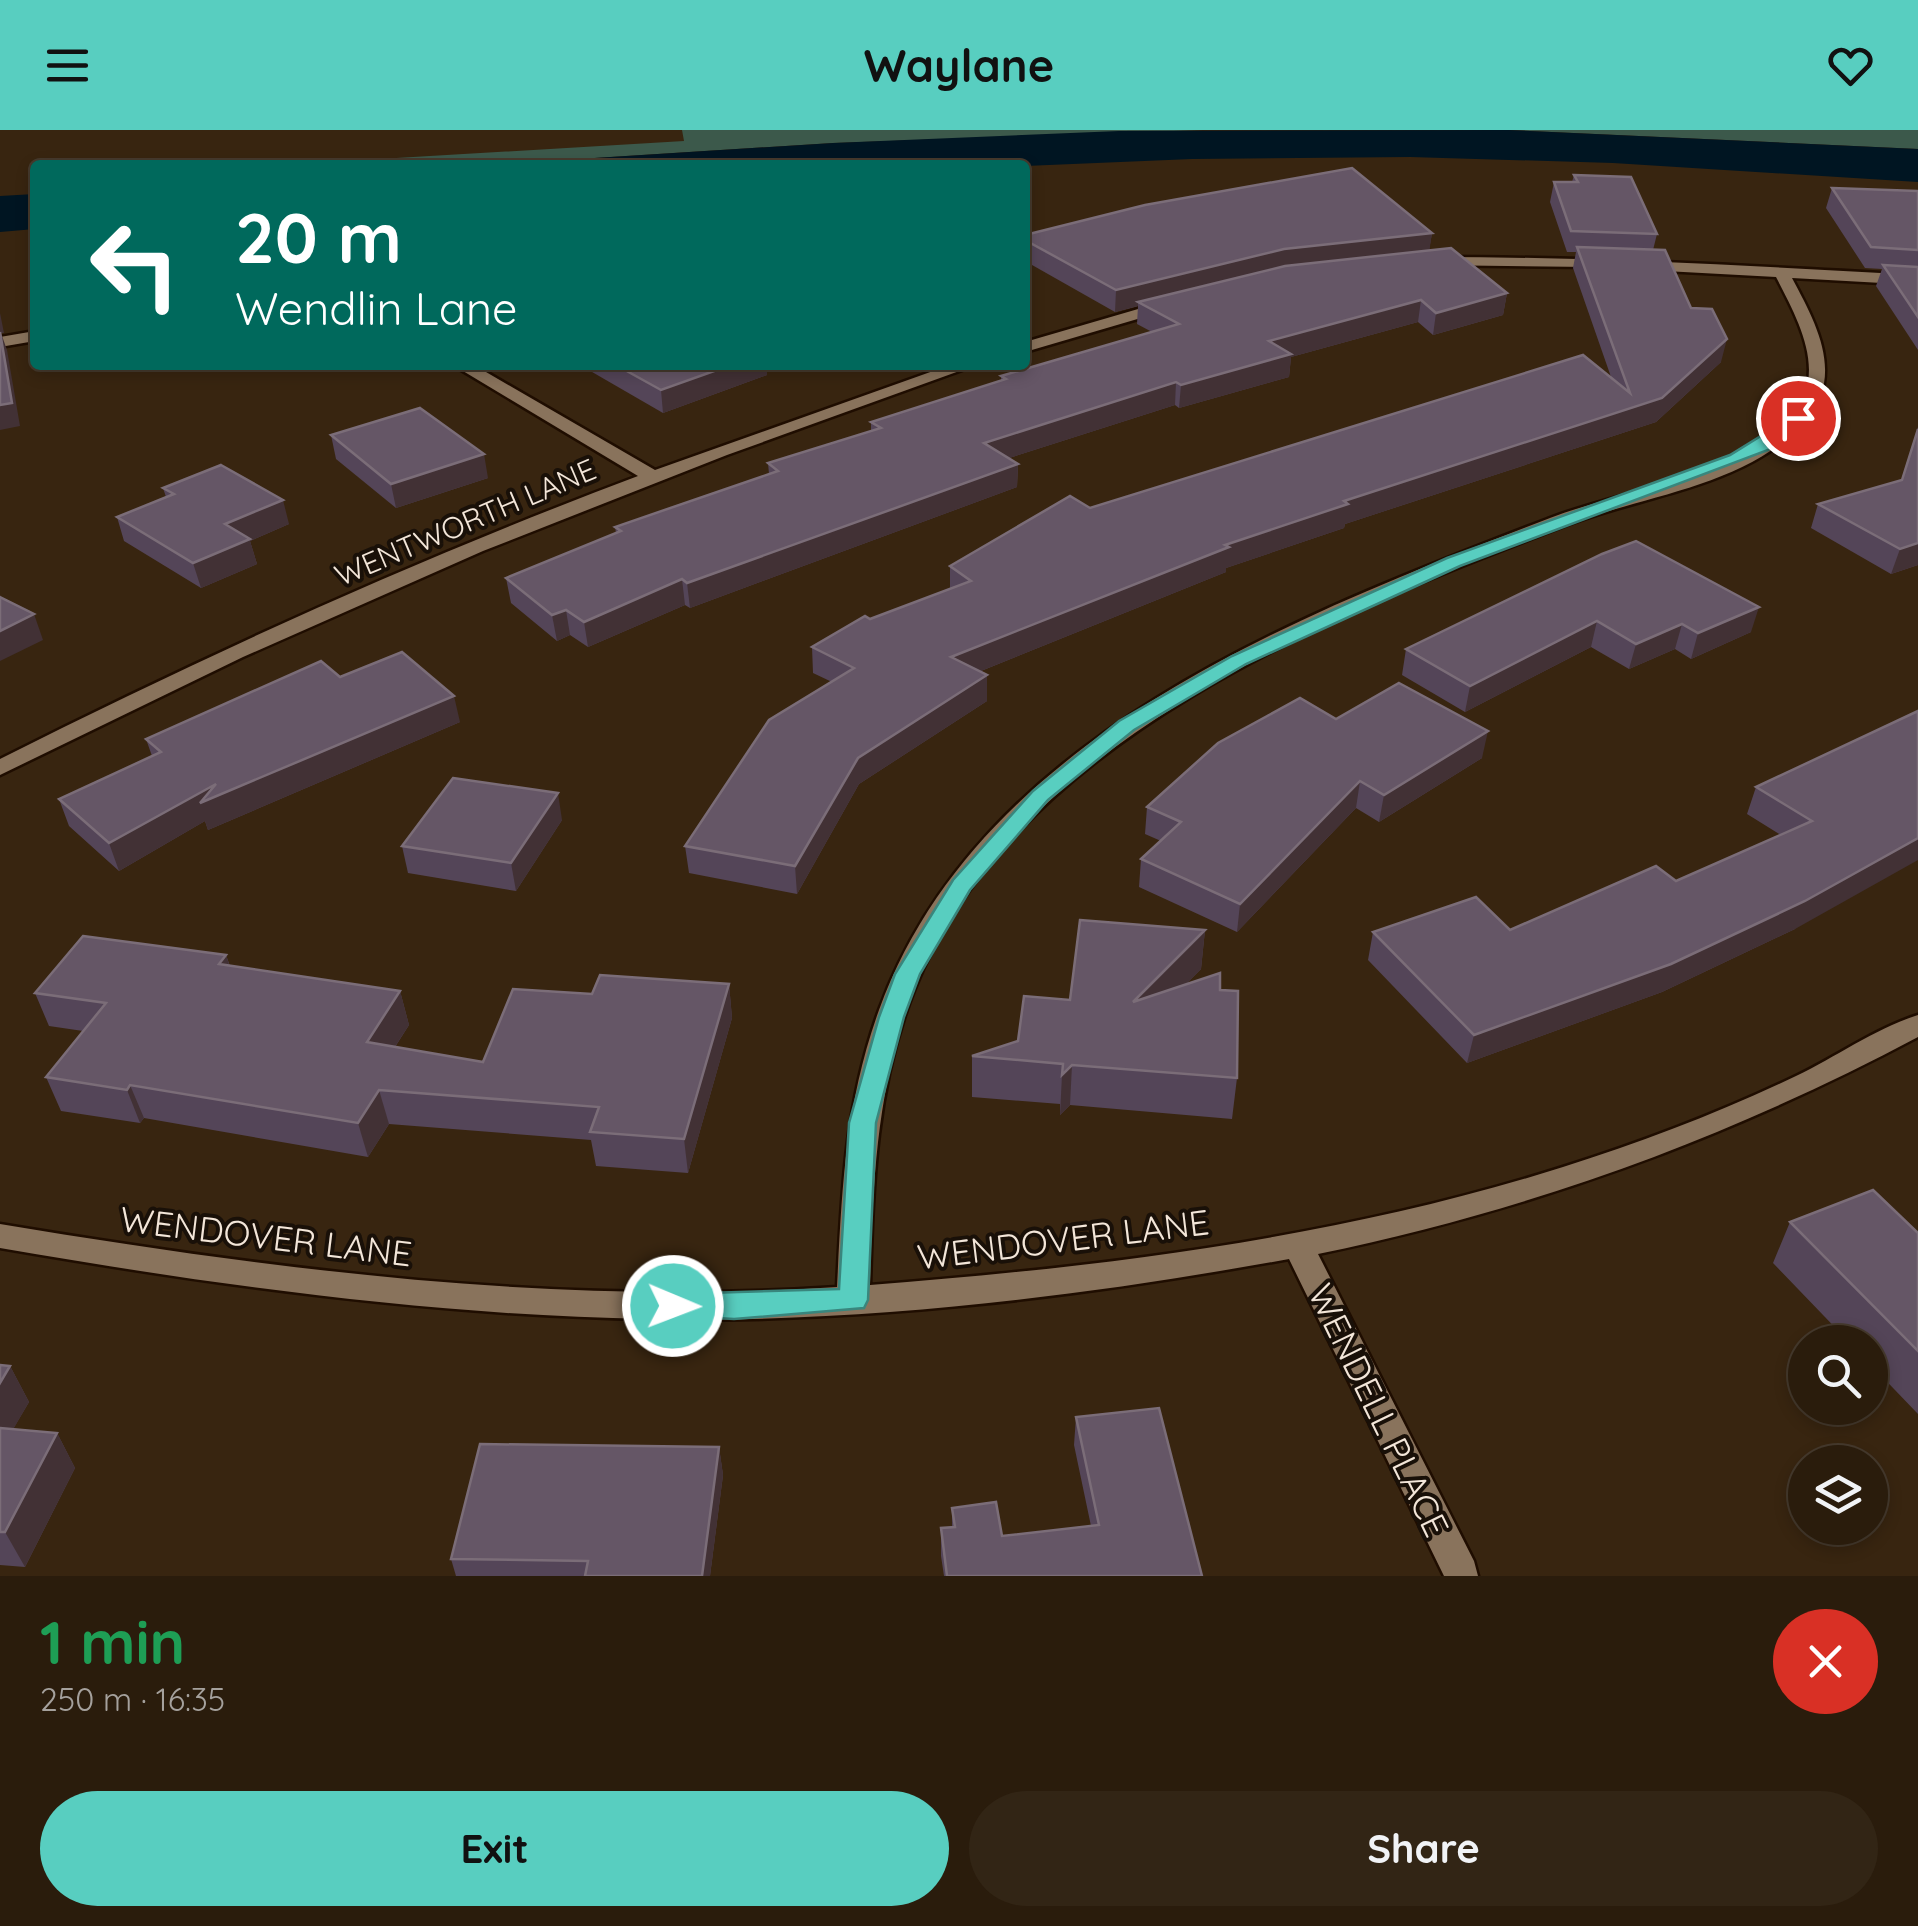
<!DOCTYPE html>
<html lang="en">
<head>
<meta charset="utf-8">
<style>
	body { margin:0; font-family:Quicksand,sans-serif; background:#322515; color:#f1f3f6; height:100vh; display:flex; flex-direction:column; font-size:38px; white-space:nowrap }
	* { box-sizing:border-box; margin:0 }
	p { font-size:32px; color:#a5a19d }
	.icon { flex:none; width:55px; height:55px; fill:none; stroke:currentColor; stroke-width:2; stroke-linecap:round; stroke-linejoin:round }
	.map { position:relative; height:1446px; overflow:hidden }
	.panel { display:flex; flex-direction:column; background:#2a1c0c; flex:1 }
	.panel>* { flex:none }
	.top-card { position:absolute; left:30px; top:30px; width:1000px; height:210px; border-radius:10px; box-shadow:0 5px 15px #0003,0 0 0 2px #463a2d; background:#00695c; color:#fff; overflow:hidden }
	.tools { position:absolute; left:1788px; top:1195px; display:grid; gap:20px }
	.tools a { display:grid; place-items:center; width:100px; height:100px; border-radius:50%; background:#2a1c0c; box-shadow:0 5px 15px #0003,0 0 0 2px #463a2d; font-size:50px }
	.pin { position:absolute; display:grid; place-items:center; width:85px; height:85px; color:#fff; margin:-42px; border:5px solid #fff; border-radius:50%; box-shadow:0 2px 10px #0007 }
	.me { position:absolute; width:110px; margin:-55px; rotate:91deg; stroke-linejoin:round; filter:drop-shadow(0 0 8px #0008) }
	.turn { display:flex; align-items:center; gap:35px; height:210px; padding:0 40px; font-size:45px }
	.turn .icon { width:130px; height:130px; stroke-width:2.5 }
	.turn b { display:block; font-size:70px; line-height:85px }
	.round { display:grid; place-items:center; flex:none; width:105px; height:105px; border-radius:52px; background:#322515 }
	.summary { display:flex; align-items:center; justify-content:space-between; height:170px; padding:0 40px }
	h1 { font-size:60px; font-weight:800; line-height:75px; color:#1e9e55 }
	.cta { display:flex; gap:20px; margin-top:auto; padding:20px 40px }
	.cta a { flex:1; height:115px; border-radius:60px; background:#58cec0; color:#111; font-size:40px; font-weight:800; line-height:115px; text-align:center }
	.cta a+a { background:#322515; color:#f1f3f6 }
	header { display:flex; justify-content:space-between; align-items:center; height:130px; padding:0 40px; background:#58cec0; color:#111; font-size:45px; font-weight:800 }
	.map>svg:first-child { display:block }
</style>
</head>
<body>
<header><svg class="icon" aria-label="menu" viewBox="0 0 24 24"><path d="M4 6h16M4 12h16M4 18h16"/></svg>Waylane<svg class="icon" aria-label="heart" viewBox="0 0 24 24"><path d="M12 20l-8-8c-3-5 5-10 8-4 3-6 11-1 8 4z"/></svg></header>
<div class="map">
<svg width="1918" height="1446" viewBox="0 0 1918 1446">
	<rect width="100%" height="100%" fill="#382510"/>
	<g fill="#3c594b">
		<polygon points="682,0 1203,0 833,13 486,35 278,35 684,11"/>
		<polygon points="1508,0 1918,0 1918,19"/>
	</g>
	<g fill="#001522">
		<polygon points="1508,0 1918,19 1918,52 1613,33 1410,27 1192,29 1025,36 486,35 833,13 1119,1"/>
		<polygon points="35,64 35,99 0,102 0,66"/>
	</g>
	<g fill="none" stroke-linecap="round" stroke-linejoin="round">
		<g stroke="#1f0d00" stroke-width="5">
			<g id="minor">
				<path d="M 1435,127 C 1597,127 1757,136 1918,145 L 1918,155 L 1792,148 C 1816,193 1845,245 1806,290 C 1749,356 1644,365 1567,395 C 1334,484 1015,609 915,858 C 876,955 873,1052 870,1155 C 1104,1137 1339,1108 1563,1037 C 1642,1012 1721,982 1796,946 C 1836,927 1876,898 1918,885 L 1918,907 C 1726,1009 1531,1080 1318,1124 L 1474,1431 L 1478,1446 L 1444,1446 L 1289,1129 C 1079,1167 861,1194 648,1189 C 430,1185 214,1155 0,1118 L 0,1094 C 277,1140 557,1176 837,1157 C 842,1059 845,974 879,880 C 978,606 1300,484 1550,388 C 1628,358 1733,349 1792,284 C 1829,243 1797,188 1776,147 L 1591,137 L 1430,135 L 1430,129 Z"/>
				<polygon points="1169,170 1177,175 1175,178 1025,222 1025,212"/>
				<polygon points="35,201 35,211 0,217 0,207"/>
				<path d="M 453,235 L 474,235 L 655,340 L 950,235 L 976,235 L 727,325 L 483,421 L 243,527 L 0,645 L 0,629 C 208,524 420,428 638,346 Z"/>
			</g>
		</g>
		<use href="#minor" fill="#89735c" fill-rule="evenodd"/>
	</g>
	<g fill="#544558">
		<polygon points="1574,45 1657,104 1653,120 1691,178 1721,232 1656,292 1345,394 1344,398 1226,438 1226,442 981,541 987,545 987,571 859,654 797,764 689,743 685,716 832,552 813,543 812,517 870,489 950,459 950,436 1090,378 1611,247 1573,138 1576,122 1567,122 1550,72 1554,52 1572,52"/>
		<polygon points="1832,58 1918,61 1918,220 1876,156 1882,139 1865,138 1826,78"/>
		<polygon points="1432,103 1429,120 1507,163 1503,185 1433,205 1418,192 1291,227 1289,247 1179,278 1175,275 1009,328 1018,334 1017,357 690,478 685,475 588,517 570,505 557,511 511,473 506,448 616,403 615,397 769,344 768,333 871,301 871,292 1001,251 1001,246 1152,202 1137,194 1138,176 1115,182 1025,131 1025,105"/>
		<polygon points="580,235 767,235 767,245 663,283"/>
		<polygon points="1918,297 1918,435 1891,444 1811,398 1818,374 1901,351"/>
		<polygon points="331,305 488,348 396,378 336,329"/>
		<polygon points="163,358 289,394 250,411 257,434 201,458 124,411 117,387 166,367"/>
		<polygon points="1602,424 1751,502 1691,529 1675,519 1629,539 1591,517 1465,582 1402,545 1406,519"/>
		<polygon points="340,547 460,592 208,700 205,691 119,741 69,696 59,669 152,626 146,609"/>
		<polygon points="1918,581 1795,799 1662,862 1467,933 1368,830 1373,802 1510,800 1676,751 1781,705 1747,684 1756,657"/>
		<polygon points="1336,589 1482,628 1379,692 1356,678 1237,802 1139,757 1141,729 1161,711 1145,704 1147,677"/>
		<polygon points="562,690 516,761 408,743 402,716"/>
		<polygon points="1205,800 1201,839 1186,854 1220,860 1237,948 1232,989 1070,975 1060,985 1060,974 972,967 972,926 1018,911 1070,870"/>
		<polygon points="226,825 230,836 400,861 409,895 395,917 483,932 592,864 729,854 732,888 688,1043 596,1036 591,1010 389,994 368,1027 144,988 140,993 61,981 46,947 83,901 49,896 35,863"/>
		<polygon points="1790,1092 1918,1103 1918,1284 1870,1234 1870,1212 1849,1212 1773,1133"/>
		<polygon points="0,1235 10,1236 29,1272 13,1299 57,1303 75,1338 25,1437 0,1435"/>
		<polygon points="1076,1287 1202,1446 944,1446 941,1426 941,1398 952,1397 952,1378 1002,1406 1091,1396 1074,1315"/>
		<polygon points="719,1317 723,1345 710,1446 456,1446 451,1429"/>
	</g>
	<g fill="#423135">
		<polygon points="1432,103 1429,123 1138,172 1138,176 1115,182 1116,160 1284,119"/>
		<polygon points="1507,163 1503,185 1433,205 1436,183"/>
		<polygon points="1421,170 1418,192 1291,227 1289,247 1179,278 1181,255 1269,211"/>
		<polygon points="0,183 4,203 1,203 7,220 20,296 0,300"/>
		<polygon points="1727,209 1721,232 1656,292 1345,394 1344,398 1226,438 1226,442 951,553 951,527 1225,415 1344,371 1662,268"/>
		<polygon points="731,235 767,235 767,245 663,283 661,260"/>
		<polygon points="1176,252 1175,275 984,336 984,313"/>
		<polygon points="484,324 488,348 396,378 391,354"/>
		<polygon points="1018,334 1017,357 690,478 687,453"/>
		<polygon points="283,370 289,394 250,411 257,434 201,458 193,433 225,394"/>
		<polygon points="1918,413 1918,435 1891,444 1900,419"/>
		<polygon points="682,449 685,475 588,517 584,492"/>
		<polygon points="1759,477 1751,502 1691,529 1698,503"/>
		<polygon points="566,480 570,505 557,511 552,485"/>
		<polygon points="34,484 43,510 0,531 0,501"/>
		<polygon points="1597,491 1591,517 1465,582 1470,556"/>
		<polygon points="1682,494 1675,519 1629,539 1636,514"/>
		<polygon points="987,545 987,571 859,654 797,764 795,736 858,628"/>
		<polygon points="454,566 460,592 208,700 205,691 119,741 109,713 216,654"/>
		<polygon points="1488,601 1482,628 1379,692 1384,665"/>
		<polygon points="1360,651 1356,678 1237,802 1240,774"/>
		<polygon points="558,663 562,690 516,761 511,733"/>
		<polygon points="1918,708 1918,730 1795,799 1662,862 1467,933 1474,905"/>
		<polygon points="1205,800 1201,839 1130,912 1133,872"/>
		<polygon points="226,825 237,859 219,834"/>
		<polygon points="729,854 732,888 688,1043 684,1009"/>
		<polygon points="400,861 409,895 376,946 367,912"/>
		<polygon points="1072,935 1070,975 1060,985 1062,945"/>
		<polygon points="130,955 144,988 140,993 127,960"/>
		<polygon points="379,960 389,994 368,1027 358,993"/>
		<polygon points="10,1236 29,1272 0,1322 0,1253"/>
		<polygon points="57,1303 75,1338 25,1437 5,1402"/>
		<polygon points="719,1317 723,1345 710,1446 702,1446"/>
	</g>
	<g fill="#655666" stroke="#7b6d78" stroke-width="2.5">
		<polygon points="1352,38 1432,103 1284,119 1116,160 1025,110 1025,105 1145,75"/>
		<polygon points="1574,45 1631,47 1657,104 1571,101 1554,52 1578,52"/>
		<polygon points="1832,58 1918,61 1918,120 1871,117"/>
		<polygon points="1577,117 1665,120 1691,178 1712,179 1727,209 1662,268 1344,371 1348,374 1225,415 1229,417 951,527 987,545 858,628 795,736 685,716 769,590 854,538 812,517 865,486 870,489 971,451 950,436 1070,366 1090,378 1583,225 1630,263"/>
		<polygon points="1451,118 1507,163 1436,183 1421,170 1269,211 1291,224 1181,255 1176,252 984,313 1018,334 687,453 682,449 584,492 566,480 552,485 506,448 621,401 615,397 778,341 768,333 881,298 871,292 1006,249 1001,246 1179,194 1138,172 1285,136"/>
		<polygon points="1883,135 1918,137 1918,187"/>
		<polygon points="0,202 12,273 0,275"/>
		<polygon points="616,235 731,235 661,260"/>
		<polygon points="420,278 484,324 391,354 331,305"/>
		<polygon points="1918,299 1918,413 1900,419 1818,374 1902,350"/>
		<polygon points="221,335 283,370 225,394 250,409 193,433 117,387 174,364 163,358"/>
		<polygon points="1636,411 1759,477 1698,503 1682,494 1636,514 1597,491 1470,556 1406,519 1602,424"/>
		<polygon points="0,467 34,484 0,501"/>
		<polygon points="402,522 454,566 200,673 216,654 109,713 59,669 161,622 146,609 321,531 340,547"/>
		<polygon points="1399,553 1488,601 1384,665 1360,651 1240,774 1141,729 1181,692 1147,677 1218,613 1300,568 1336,589"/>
		<polygon points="1918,581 1918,708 1805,771 1671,834 1474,905 1373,802 1476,767 1510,800 1656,736 1676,751 1812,691 1756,657"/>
		<polygon points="453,648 558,663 511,733 402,716"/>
		<polygon points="1080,790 1205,800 1133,872 1220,843 1220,860 1238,861 1237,948 1072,935 1062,945 1063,934 972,926 1018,911 1024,866 1070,870"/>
		<polygon points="83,806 226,825 219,834 400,861 367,912 483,932 513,859 592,864 600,845 729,854 684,1009 590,1002 599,977 379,960 358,993 130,955 127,960 46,947 106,873 35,863"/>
		<polygon points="1873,1060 1918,1103 1918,1221 1790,1092"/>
		<polygon points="0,1235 10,1236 0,1253"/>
		<polygon points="1159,1278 1202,1446 947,1446 941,1398 955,1397 952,1378 996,1372 1002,1406 1099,1395 1076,1287"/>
		<polygon points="0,1298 57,1303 5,1402 0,1402"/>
		<polygon points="480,1314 719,1317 702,1446 585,1446 588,1431 451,1429"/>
	</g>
	<polygon fill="#58cec0" stroke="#39867d" stroke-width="2.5" points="1798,283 1807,288 1804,292 1768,320 1460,436 1246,534 1134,600 1048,670 970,760 920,844 904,887 876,993 868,1170 864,1178 734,1189 663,1185 658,1176 663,1168 673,1164 839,1159 849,993 879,887 895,844 953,750 1033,661 1119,591 1232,526 1447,428 1730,325"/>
	<g text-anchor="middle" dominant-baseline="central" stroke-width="8" stroke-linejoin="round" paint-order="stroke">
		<g font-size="30" fill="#f3e6d9" stroke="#191008">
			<text transform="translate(465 392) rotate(-23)">WENTWORTH LANE</text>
		</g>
		<g font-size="35" fill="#f3e6d9" stroke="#191008">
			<text transform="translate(266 1106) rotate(7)">WENDOVER LANE</text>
			<text transform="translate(1063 1109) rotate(-7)">WENDOVER LANE</text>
			<text transform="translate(1379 1280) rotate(64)">WENDELL PLACE</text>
		</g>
	</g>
</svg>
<div class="tools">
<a><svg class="icon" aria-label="search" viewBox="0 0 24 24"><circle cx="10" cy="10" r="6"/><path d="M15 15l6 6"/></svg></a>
<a><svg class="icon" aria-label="layers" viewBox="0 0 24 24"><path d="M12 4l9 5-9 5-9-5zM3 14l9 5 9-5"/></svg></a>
</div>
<div class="pin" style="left:1798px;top:288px;background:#d93025"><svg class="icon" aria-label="arrive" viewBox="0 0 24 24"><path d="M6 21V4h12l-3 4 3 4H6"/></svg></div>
<svg class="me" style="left:673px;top:1176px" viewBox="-20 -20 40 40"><circle r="17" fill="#58cec0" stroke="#fff" stroke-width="3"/><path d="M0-11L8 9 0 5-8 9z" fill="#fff"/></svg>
<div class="top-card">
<div class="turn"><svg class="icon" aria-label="left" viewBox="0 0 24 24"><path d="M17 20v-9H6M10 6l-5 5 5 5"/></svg><div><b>20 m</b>Wendlin Lane</div></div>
</div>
</div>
<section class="panel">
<div class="summary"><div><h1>1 min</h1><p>250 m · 16:35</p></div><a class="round" style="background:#d93025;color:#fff"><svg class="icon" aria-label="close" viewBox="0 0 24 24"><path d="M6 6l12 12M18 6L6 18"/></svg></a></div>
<div class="cta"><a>Exit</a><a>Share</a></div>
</section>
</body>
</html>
